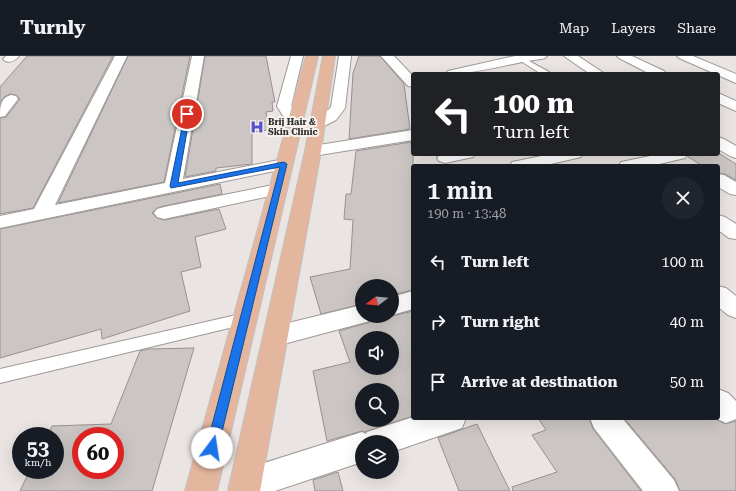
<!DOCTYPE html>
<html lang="en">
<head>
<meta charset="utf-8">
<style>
	body { margin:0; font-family:"Roboto Serif",serif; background:#20242c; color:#f1f3f6; height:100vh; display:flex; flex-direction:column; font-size:15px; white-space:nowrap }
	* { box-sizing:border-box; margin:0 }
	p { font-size:13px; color:#9ea1a6 }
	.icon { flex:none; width:22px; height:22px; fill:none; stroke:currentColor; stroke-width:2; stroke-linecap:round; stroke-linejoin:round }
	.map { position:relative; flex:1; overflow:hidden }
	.drawer { position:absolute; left:411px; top:108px; width:309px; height:256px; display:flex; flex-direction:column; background:#171b24; border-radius:4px; box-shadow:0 4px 16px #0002 }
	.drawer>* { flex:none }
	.top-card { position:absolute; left:411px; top:16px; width:309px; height:84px; border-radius:4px; box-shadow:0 4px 16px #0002; background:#202124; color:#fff; overflow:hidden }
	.needle { width:26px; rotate:254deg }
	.controls { position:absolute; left:355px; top:223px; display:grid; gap:8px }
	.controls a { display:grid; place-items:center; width:44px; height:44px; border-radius:50%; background:#171b24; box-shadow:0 4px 16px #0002; font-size:20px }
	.speed { position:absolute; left:12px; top:371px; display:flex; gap:8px; font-size:20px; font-weight:700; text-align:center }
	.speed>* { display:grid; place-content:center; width:52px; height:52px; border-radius:50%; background:#171b24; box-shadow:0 4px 16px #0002; line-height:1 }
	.speed small { font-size:10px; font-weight:400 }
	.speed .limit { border:6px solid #d22; background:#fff; color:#111 }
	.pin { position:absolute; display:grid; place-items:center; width:34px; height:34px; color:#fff; margin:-17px; border:2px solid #fff; border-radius:50%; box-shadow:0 1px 4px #0007 }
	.me { position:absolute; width:44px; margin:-22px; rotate:14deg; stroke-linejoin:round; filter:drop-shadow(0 0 3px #0008) }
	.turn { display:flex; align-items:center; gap:14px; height:84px; padding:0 16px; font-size:18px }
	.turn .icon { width:52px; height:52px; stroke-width:2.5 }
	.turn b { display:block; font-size:28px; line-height:34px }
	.round { display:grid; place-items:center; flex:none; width:42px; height:42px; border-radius:21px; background:#20242c }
	.headline { display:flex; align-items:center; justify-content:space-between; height:68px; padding:0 16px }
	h1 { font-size:24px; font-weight:600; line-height:30px }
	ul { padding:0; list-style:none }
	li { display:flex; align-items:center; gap:12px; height:60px; padding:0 16px }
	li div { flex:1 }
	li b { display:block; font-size:15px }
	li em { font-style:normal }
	header { display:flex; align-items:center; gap:24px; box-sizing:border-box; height:56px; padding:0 20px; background:#171b24; border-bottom:1px solid #363941 }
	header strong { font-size:19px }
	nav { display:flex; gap:22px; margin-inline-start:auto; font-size:14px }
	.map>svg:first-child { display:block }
</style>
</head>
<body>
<header>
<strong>Turnly</strong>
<nav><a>Map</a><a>Layers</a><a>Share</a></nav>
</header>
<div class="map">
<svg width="736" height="435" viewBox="0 0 736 435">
	<rect width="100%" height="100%" fill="#eae4e2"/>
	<g fill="#cbc6c3" stroke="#97928f" fill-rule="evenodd">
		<polygon points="27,0 113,0 33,152 0,158 0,62 6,61 20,43 16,39 10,38 4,41 0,47 0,31"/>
		<polygon points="128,0 190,0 164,126 58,147"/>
		<polygon points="205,0 266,0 275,46 272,46 273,55 266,56 269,74 252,76 252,108 216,112 216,115 185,121"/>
		<polygon points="359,0 380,0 404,28 410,73 349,83 353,17"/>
		<polygon points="411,86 411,89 413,89 413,234 392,239 392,230 362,230 362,248 321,258 310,221 350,213 353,164 344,163 346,138 351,138 356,95"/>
		<polygon points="688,98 720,98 736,108 736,124 725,118 718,117 718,110 703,110 688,101"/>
		<polygon points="220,128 222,138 164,150 157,152 152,157 157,162 164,164 219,153 226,173 195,181 201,211 181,216 190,255 102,283 101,273 0,302 0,173"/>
		<path d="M 413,255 L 413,360 L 365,376 L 362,375 L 327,385 L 313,315 L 350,306 L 339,275 L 370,266 L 374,260 L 392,260 ZM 362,282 L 392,282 L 392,312 L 362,312 ZM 362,334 L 392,334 L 392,364 L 362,364 Z"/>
		<path d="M 194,292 L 152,435 L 20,435 L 30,414 L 55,414 L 55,380 L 47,380 L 52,370 L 111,368 L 140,295 L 149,293 ZM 81,380 L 115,380 L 115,414 L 81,414 Z"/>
		<polygon points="538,362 589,362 593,373 641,435 513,435 512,431 557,416 532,379 546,374"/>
		<polygon points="624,362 714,362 725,368 736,365 736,435 680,435 675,423"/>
		<polygon points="477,368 510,435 459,435 438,382"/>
		<polygon points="338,416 343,435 315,435 313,424"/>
	</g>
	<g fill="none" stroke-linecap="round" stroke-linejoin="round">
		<g stroke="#9f9a97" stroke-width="2">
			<g id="lane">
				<polygon points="520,0 549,16 550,18 541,18 518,3 518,1"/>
				<polygon points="245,257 250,259 252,263 250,267 0,327 0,313"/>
			</g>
		</g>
		<g stroke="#9f9a97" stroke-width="2">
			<g id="street">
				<path d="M 6,0 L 19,0 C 15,5 11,7 5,5 L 3,3 Z"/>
				<polygon points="115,0 127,0 55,149 165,127 192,0 204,0 183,123 284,103 290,104 292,108 290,112 284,113 0,172 0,160 34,153"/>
				<polygon points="381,0 394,0 413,20 413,31 408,30"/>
				<path d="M 515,0 L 547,0 L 545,2 L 541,3 C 509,7 478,18 446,18 L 448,15 Z"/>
				<polygon points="564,0 578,0 605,18 590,18"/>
				<polygon points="617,0 632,0 664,15 666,18 650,18 619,2"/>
				<polygon points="677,0 693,0 736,18 736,27 679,2"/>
				<polygon points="718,37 736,45 736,55 718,47"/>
				<path d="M 11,39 L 16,40 L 18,43 L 5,60 L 0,61 C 0,51 0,42 11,39 Z"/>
				<polygon points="413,74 413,84 313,100 307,98 305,95 307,92 313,90"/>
				<polygon points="718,81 724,83 736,90 736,102 730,100 718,93"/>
				<polygon points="475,98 473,101 445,107 439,105 437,102 441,98"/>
				<polygon points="551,98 583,98 581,101 542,110 510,110 512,106"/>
				<polygon points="660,98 687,99 685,102 651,110 619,110 621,106"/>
				<polygon points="718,118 724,119 736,126 736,139 730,138 718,131"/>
				<polygon points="278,128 284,129 287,133 284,137 164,163 157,161 154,157 157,153 164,151"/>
				<polygon points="718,159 725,161 736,168 736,183 729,182 718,174"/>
				<polygon points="718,230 726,232 736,240 736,262 728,259 718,251"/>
				<polygon points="413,235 413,253 392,259 392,241"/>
				<polygon points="362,249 362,260 373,260 370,265 276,290 267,287 263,280 267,273 276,270"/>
				<polygon points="718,333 728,337 736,345 736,363 726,367 715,362 718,362"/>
				<polygon points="413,361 413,362 466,362 462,372 392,396 392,386 362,386 362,406 275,435 231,435 229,429 234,418 245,413 362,376 366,378 367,376"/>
				<polygon points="590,362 622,362 674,424 679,435 643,435 594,372"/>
			</g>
		</g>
		<g stroke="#9f9a97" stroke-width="2">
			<g id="secondary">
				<polygon points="291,0 303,0 291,50 301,67 299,70 294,71 289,70 277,50"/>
				<path d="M 339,0 L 351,0 L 345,52 L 336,64 L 322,71 L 317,72 L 312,71 L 310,68 C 315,61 325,59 331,51 Z"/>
			</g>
		</g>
		<g stroke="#c2c1c1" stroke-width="2">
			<g id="primary">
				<polygon points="306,0 318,0 217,435 185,435"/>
				<polygon points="323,0 335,0 321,95 260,435 228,435 305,95"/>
			</g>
		</g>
		<use href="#lane" fill="#fff" fill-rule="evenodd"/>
		<use href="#street" fill="#fff" fill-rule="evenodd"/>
		<use href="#secondary" fill="#fff" fill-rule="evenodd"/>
		<use href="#primary" fill="#e3b69d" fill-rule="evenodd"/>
	</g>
	<polygon fill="#1a73e8" stroke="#114b97" points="185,57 190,58 178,127 284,106 287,108 218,392 217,396 212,398 208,396 206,392 280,111 171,132 170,130"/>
	<defs>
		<g id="hospital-bare" transform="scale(1.08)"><path d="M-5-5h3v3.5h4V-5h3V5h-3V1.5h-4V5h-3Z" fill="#5854cc" stroke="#f7f2ef" stroke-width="2.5" paint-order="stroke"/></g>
	</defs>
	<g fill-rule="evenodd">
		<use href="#hospital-bare" x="257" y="71"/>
	</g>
	<g text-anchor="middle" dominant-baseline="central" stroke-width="4" stroke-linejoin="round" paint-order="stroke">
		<g font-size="9" font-weight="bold" fill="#32302f" stroke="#f7f2ef" text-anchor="start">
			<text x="268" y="66">Brij Hair &amp;<tspan x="268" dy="10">Skin Clinic</tspan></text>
		</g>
	</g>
</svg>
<div class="controls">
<a><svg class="needle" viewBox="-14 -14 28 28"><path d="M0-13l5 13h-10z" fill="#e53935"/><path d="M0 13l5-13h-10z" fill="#9ea1a6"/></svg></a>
<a><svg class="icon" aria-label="sound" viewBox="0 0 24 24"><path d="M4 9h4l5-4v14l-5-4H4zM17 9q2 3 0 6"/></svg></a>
<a><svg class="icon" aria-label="search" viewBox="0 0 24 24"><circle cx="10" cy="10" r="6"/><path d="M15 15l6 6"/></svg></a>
<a><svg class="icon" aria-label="layers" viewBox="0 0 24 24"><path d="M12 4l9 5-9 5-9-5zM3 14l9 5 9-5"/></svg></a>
</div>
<div class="speed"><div>53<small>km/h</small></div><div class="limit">60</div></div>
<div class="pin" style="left:187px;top:58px;background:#d93025"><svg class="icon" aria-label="arrive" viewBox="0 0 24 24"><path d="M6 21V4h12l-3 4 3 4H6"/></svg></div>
<svg class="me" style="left:212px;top:392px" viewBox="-20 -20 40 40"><circle r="19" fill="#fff"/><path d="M0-13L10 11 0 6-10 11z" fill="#1a73e8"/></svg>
<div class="top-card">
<div class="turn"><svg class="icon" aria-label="left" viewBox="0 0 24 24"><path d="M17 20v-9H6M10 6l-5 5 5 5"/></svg><div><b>100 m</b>Turn left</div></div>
</div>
<section class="drawer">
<div class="headline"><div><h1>1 min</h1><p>190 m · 13:48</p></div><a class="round"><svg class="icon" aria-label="close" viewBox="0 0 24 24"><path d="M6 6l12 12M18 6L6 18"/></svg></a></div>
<ul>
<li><svg class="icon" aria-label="left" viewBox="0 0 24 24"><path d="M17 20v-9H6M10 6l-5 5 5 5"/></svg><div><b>Turn left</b></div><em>100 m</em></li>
<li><svg class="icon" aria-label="right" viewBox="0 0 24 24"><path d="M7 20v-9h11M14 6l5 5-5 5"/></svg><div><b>Turn right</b></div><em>40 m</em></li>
<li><svg class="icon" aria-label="arrive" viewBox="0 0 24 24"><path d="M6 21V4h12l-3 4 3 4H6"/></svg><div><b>Arrive at destination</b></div><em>50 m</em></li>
</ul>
</section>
</div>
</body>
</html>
